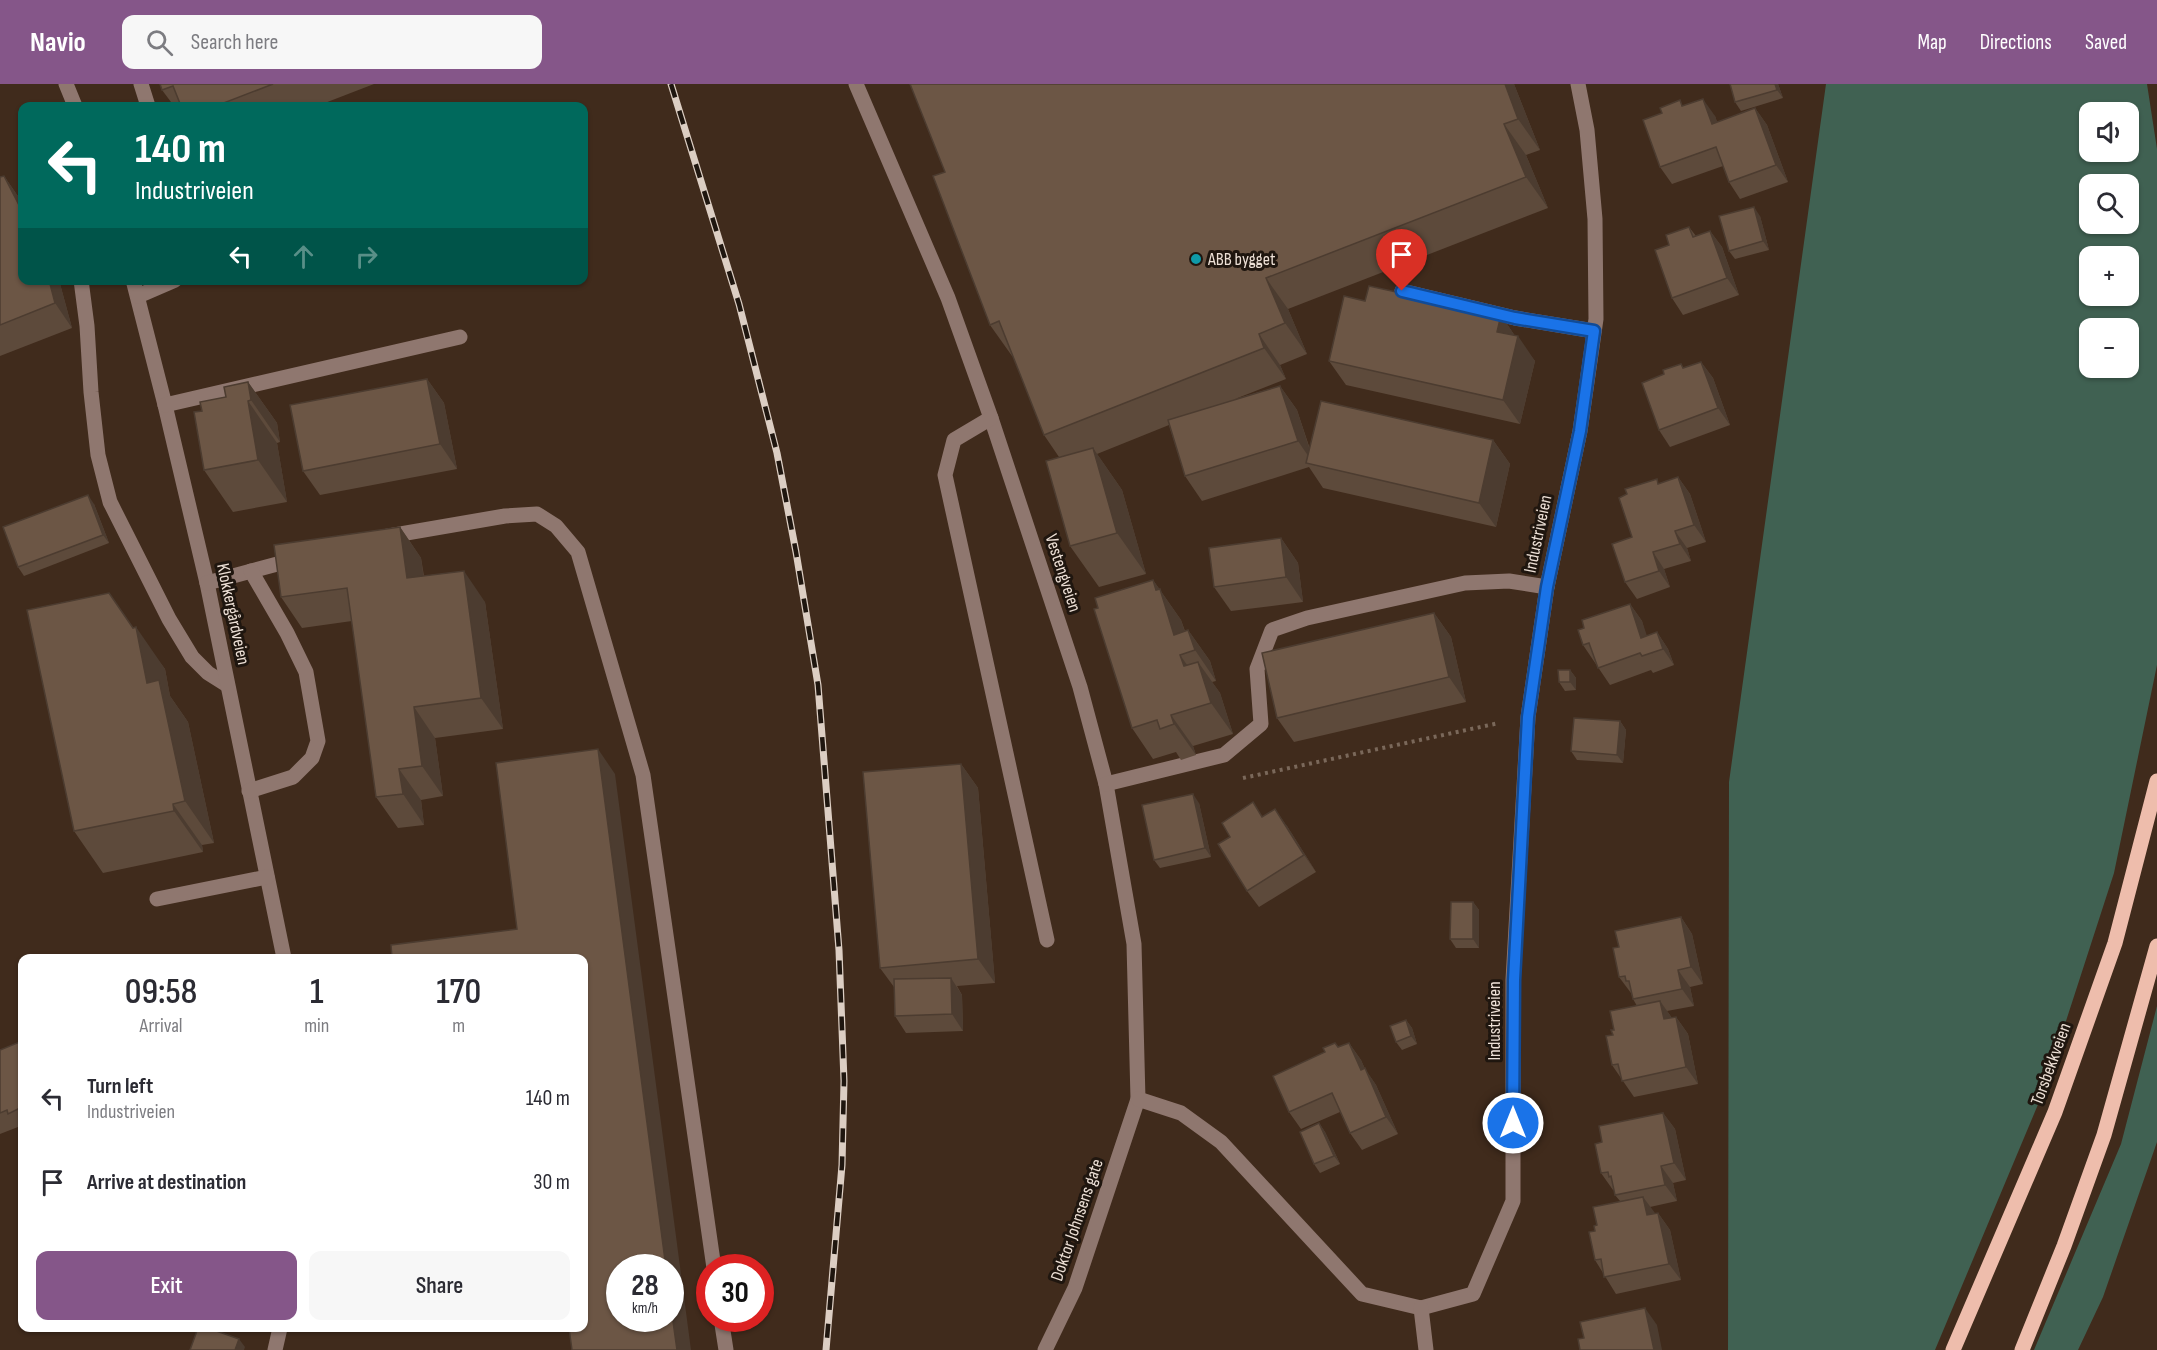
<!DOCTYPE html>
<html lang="en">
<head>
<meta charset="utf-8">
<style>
	body { margin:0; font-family:"Sofia Sans Condensed",sans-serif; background:#f7f7f7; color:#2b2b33; height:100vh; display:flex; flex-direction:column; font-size:22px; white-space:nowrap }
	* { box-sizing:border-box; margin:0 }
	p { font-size:20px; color:#7c7c81 }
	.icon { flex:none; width:33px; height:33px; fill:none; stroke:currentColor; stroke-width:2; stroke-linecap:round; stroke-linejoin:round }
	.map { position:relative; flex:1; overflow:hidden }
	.side { position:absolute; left:18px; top:870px; width:570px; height:378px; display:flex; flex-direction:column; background:#fff; border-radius:12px; box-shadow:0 2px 4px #0004 }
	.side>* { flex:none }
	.banner { position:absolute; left:18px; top:18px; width:570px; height:183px; border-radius:12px; box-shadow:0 2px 4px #0004; background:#00695c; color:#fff; overflow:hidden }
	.tools { position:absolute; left:2079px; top:18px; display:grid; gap:12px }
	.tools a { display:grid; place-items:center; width:60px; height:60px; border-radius:12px; background:#fff; box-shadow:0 2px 4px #0004; font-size:30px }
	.speed { position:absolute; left:606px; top:1170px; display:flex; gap:12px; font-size:30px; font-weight:700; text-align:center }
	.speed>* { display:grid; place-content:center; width:78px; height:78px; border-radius:50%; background:#fff; box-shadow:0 2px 4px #0004; line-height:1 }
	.speed small { font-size:15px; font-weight:400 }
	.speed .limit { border:9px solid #d22; background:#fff; color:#111 }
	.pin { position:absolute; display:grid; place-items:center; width:51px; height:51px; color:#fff; margin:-62px -26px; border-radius:50% 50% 50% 0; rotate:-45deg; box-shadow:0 0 6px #0007 }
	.pin .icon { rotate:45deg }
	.me { position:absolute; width:66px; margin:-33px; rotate:0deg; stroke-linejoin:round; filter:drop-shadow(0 0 4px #0008) }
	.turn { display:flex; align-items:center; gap:21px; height:126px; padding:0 18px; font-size:27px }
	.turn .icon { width:78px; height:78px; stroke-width:2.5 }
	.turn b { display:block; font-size:42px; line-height:51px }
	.lanes { display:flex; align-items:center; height:57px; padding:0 18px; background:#0003; justify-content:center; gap:30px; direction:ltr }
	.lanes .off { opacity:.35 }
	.eta { display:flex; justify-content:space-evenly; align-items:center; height:102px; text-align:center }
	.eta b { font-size:36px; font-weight:600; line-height:42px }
	.primary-button { display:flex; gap:12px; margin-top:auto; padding:12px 18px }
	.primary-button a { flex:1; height:69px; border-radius:12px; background:#855689; color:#fff; font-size:24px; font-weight:600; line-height:69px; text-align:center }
	.primary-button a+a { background:#f7f7f7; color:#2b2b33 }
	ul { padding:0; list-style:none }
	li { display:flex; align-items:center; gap:18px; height:84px; padding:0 18px }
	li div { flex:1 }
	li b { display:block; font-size:22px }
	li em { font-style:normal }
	header { display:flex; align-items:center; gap:36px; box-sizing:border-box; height:84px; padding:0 30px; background:#855689; color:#fff }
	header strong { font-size:28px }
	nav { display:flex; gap:33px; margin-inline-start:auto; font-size:21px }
	.search { width:420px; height:54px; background:#f7f7f7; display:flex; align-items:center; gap:15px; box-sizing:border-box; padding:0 21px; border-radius:12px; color:#7c7c81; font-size:22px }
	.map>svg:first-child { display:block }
</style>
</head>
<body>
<header>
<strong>Navio</strong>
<div class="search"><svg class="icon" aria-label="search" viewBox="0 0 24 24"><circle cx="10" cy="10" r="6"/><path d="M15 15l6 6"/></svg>Search here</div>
<nav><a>Map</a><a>Directions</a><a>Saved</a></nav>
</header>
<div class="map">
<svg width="2157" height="1266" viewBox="0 0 2157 1266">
	<rect width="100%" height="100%" fill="#402b1c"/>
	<g fill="#406152" fill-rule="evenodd">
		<path d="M 1826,0 L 2147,0 L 2157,65 L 2157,581 L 2114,789 L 2042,1011 L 1935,1266 L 1728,1266 L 1729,698 ZM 2128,28 L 2128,68 L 2090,68 L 2090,28 ZM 2128,100 L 2128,140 L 2090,140 L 2090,100 ZM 2128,172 L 2128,212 L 2090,212 L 2090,172 ZM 2090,244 L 2128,244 L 2128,284 L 2090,284 Z"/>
		<polygon points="2157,922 2157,1058 2103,1213 2078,1266 2034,1266 2121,1060"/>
	</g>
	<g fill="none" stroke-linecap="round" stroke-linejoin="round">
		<polyline stroke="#7a685a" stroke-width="4" stroke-dasharray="3 4.5" stroke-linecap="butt" points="1243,694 1499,639"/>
		<g stroke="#8f776f" stroke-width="15">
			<polyline points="66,0 75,22"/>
			<polyline points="141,0 148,22"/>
			<polyline points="856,0 948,214 991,334 1080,603 1106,700 1134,860 1138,1015 1075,1204 1045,1266"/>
			<polyline points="81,196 87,242 91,308 98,371 110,418 169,535 192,573 208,589 227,601"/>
			<polyline points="133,196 165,321 207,499 284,874"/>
			<polyline points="1402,207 1515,234 1594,247"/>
			<polyline points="138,212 175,196"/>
			<polyline points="165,321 460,253"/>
			<polyline points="991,334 954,356 945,391 1047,856"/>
			<polyline points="383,453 505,432 537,430 556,442 578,468 643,691 714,1184"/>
			<polyline points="207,499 296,475"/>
			<polyline points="1106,700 1224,671 1261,640 1257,585 1272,546 1307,534 1465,499 1509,497 1547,503"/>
			<polyline points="249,707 293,693 312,674 318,657 306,588 287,549 251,487"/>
			<polyline points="157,815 267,793"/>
			<polyline points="1138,1015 1181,1029 1221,1058 1362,1210 1421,1224 1473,1210 1513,1117 1513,896 1528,633 1547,503 1580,347 1596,235 1595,135 1587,46 1578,0"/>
			<polyline points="1421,1224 1426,1266"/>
			<polyline points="721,1234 726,1266"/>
			<polyline points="275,1266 280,1244"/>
		</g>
		<g stroke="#eebdac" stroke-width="15">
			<polyline points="1953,1266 2055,1028 2115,859 2157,697"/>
			<polyline points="2022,1266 2064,1162 2104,1051 2157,862"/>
		</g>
		<g stroke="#dccec3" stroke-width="7">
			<polyline id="rail" points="671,0 739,220 777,369 796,468 818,601 839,866 844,997 842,1081 826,1266"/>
		</g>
		<use href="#rail" stroke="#1f160f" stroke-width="4.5" stroke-dasharray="14" stroke-linecap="butt"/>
	</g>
	<g fill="#5d4a3b">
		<polygon points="160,0 374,0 317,22 174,22 162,6"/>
		<polygon points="910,0 1514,0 1540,66 1526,71 1548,124 1288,225 1307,270 1280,281 1286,295 1235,315 1280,302 1297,326 1310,365 1493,356 1510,380 1496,443 1323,404 1309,383 1202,417 1185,392 1169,341 1097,370 1122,406 1146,490 1099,503 1070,462 1059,373 1044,351 1013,272 1012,272 990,241 945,88"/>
		<polygon points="1778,0 1783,14 1741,27 1735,18"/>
		<polygon points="1684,21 1715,32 1717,38 1755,24 1767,41 1788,98 1740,115 1729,98 1723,82 1672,100 1660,83"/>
		<polygon points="4,92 22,118 22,196 59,196 72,244 0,272 0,93"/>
		<polygon points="1760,132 1769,166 1735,175 1729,167"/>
		<polygon points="1689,143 1696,152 1710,147 1722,163 1739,211 1683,231 1672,214 1669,161"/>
		<polygon points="1365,217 1501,231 1515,252 1535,277 1520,340 1346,301 1329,277"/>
		<polygon points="1701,278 1713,294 1730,341 1670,363 1659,346 1684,284"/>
		<polygon points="427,295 444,319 457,385 320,411 303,387"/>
		<polygon points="248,298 277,339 280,358 277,359 287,418 233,428 204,386 202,327 226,313"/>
		<polygon points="1678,393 1690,410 1706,458 1687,464 1691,477 1664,485 1670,503 1637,515 1625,498 1632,453 1660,399"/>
		<polygon points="94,420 109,459 24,492 18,483"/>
		<polygon points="400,443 421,474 424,492 485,518 503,645 435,654 443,712 421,716 424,741 398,744 376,713 352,537 302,544 281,513"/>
		<polygon points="1281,454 1298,479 1303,518 1231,527 1214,503"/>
		<polygon points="1153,496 1181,536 1185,547 1188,546 1210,577 1216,597 1212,598 1220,609 1233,650 1193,662 1196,671 1181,676 1176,668 1153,675 1132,644"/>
		<polygon points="109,509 133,544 165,585 170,612 188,638 214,759 202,761 203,768 103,789 74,747"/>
		<polygon points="1630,520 1642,537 1646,552 1657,548 1668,565 1674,581 1653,589 1651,586 1610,601 1583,561"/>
		<polygon points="1434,529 1451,553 1466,618 1294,658 1277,634"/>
		<polygon points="1570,586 1576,594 1576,606 1565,607 1559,598"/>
		<polygon points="1620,637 1626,646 1623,679 1577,676 1571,667"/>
		<polygon points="961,680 978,704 995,899 957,902 962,911 963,947 906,949 895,932 894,903 880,884"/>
		<polygon points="1199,719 1211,773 1160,784 1154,776"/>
		<polygon points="1263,732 1287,742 1316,788 1259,823 1247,807"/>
		<polygon points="1473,818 1479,826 1479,864 1456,864 1450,855"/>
		<polygon points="1681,833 1692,850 1703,900 1690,903 1694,922 1667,927 1672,934 1676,933 1688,950 1698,1000 1634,1013 1612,981 1613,951 1614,946 1637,922 1633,915 1631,909 1619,893 1619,863"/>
		<polygon points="1406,936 1412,944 1417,960 1402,966 1396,958"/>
		<polygon points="22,957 22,1045 20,1047 18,1043 0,1050 0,966"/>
		<polygon points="1349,959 1361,976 1365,985 1376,1001 1398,1050 1362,1066 1350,1049 1340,1028 1301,1045 1289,1028 1338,963"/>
		<polygon points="1663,1029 1675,1045 1686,1096 1673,1099 1677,1117 1650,1123 1655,1130 1658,1129 1670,1146 1681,1196 1616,1210 1595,1176 1595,1147 1597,1141 1620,1117 1615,1111 1614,1106 1613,1106 1601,1089 1602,1058"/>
		<polygon points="1319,1039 1325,1048 1340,1080 1320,1089 1314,1080"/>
	</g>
	<g fill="#4c3c30">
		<polygon points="1505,0 1514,0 1540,66 1518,35"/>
		<polygon points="1775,0 1778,0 1783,14 1777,6"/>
		<polygon points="1703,15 1715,32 1724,57 1712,40"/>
		<polygon points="1755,24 1767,41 1788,98 1776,81"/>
		<polygon points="1504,40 1526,71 1548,124 1526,93"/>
		<polygon points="4,92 22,118 22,127"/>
		<polygon points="1754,123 1760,132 1769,166 1763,157"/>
		<polygon points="1710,147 1722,163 1739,211 1727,194"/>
		<polygon points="1266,194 1288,225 1307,270 1285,239"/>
		<polygon points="49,196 59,196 72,244 55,219"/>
		<polygon points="1501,231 1517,255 1518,252 1535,277 1520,340 1503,316 1497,248"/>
		<polygon points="1259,250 1280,281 1286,295 1264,264"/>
		<polygon points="1701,278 1713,294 1730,341 1718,324"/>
		<polygon points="427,295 444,319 457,385 440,360"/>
		<polygon points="248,298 277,339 280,358 251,316"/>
		<polygon points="1280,302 1297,326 1315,382 1298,357"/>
		<polygon points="248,317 277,359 287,418 258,376"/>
		<polygon points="1493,356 1510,380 1496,443 1479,419"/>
		<polygon points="1093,364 1122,406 1146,490 1117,449"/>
		<polygon points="1678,393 1690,410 1706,458 1694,441"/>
		<polygon points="88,411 94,420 109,459 103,451"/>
		<polygon points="400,443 421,474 428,525 407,494"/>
		<polygon points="1675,447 1687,464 1691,477 1680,460"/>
		<polygon points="1281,454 1298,479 1303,518 1286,493"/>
		<polygon points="1653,468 1664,485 1670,503 1659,487"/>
		<polygon points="464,487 485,518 503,645 481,614"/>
		<polygon points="1153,496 1181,536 1191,567 1174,551"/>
		<polygon points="109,509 137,549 136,543 165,585 170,612 188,638 214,759 185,717 147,599"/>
		<polygon points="1630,520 1642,537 1653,570 1641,554"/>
		<polygon points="1434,529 1451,553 1466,618 1449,593"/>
		<polygon points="1188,546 1210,577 1216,597 1195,566"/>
		<polygon points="1657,548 1668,565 1674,581 1663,565"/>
		<polygon points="1180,571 1202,602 1184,582"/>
		<polygon points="1198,578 1220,609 1233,650 1211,619"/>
		<polygon points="1570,586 1576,594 1576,606 1570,598"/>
		<polygon points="414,623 435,654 443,712 422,682"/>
		<polygon points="1171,631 1193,662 1196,671 1174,640"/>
		<polygon points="1620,637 1626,646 1623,679 1617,671"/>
		<polygon points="598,665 615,690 691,1266 677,1266 670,1216 670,1184 666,1184"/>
		<polygon points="961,680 978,704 995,899 978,875"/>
		<polygon points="399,685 421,716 424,741 403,710"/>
		<polygon points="1193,710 1199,719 1211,773 1205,764"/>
		<polygon points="173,720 202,761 203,768 174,727"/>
		<polygon points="1275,725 1287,742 1316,788 1304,771"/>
		<polygon points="1473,818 1479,826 1479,864 1473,855"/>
		<polygon points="1681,833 1692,850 1703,900 1691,883"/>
		<polygon points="1678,886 1690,903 1694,922 1682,905"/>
		<polygon points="951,894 962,911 963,947 952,930"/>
		<polygon points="1660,917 1672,934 1664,935"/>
		<polygon points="1676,933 1688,950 1698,1000 1686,983"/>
		<polygon points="1406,936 1412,944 1417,960 1411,952"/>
		<polygon points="1349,959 1361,976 1365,985 1376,1001 1398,1050 1386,1033 1361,986"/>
		<polygon points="1663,1029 1675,1045 1686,1096 1674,1079"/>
		<polygon points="1319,1039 1325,1048 1340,1080 1334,1072"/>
		<polygon points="1661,1082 1673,1099 1677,1117 1665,1101"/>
		<polygon points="1643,1113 1655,1129 1647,1131"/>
		<polygon points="1658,1129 1670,1146 1681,1196 1669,1180"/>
		<polygon points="1645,1224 1657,1241 1662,1266 1654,1266"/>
		<polygon points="239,1255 245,1263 244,1266 235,1266"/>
	</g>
	<g fill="#6c5645" stroke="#4c3c30" stroke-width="1.5">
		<polygon points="160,0 273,0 216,22 181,22 173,2 162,6"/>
		<polygon points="910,0 1505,0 1518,35 1504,40 1526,93 1266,194 1285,239 1259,250 1264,264 1044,351 999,237 990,241 933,92 945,88"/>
		<polygon points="1730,0 1775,0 1777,6 1735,18"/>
		<polygon points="1703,15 1712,40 1755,24 1776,81 1729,98 1716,63 1660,83 1643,36 1662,29 1660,24 1680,16 1682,22"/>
		<polygon points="4,92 22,127 22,196 49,196 55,219 0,241 0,93"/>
		<polygon points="1754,123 1763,157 1729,167 1719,132"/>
		<polygon points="1689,143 1693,153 1710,147 1727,194 1672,214 1655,166 1669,161 1666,151"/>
		<polygon points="1369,202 1501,231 1497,248 1518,252 1503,316 1329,277 1344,212 1365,217"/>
		<polygon points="1701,278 1718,324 1659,346 1642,299 1664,290 1663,286 1681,280 1683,284"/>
		<polygon points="427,295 440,360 303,387 290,321"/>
		<polygon points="248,298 251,316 248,317 258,376 204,386 194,328 202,327 200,318 226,313 224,303"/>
		<polygon points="1280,302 1298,357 1185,392 1168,336"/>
		<polygon points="1321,317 1493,356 1479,419 1306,379"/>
		<polygon points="1093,364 1117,449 1070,462 1046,377"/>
		<polygon points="1678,393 1694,441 1675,447 1680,460 1653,468 1659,487 1625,498 1612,460 1632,453 1619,414 1627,410 1625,405 1657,395 1658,400"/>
		<polygon points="88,411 103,451 18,483 3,443"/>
		<polygon points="400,443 407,494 464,487 481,614 414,623 422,682 399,685 403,710 376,713 347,504 281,513 274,461"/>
		<polygon points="1281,454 1286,493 1214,503 1209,464"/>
		<polygon points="1153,496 1156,506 1160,505 1174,551 1188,546 1195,566 1180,571 1184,582 1198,578 1211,619 1171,631 1174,640 1160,645 1157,636 1132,644 1094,525 1098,524 1095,514"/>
		<polygon points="109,509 133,544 136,543 147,599 159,596 185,717 173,720 174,727 74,747 27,526"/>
		<polygon points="1630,520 1641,554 1657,548 1663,565 1642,572 1640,569 1598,584 1589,559 1583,561 1578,546 1584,544 1582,536"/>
		<polygon points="1434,529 1449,593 1277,634 1262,569"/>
		<polygon points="1558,586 1570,586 1570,598 1559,598"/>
		<polygon points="1574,634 1620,637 1617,671 1571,667"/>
		<polygon points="598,665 666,1184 620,1184 620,1234 670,1234 670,1216 677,1266 572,1266 569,1244 584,1244 584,874 392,874 391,861 517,845 496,679"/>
		<polygon points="961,680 978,875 880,884 863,688"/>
		<polygon points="1193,710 1205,764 1154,776 1142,721"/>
		<polygon points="1253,718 1262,733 1275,725 1304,771 1247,807 1218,760 1230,753 1222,739"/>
		<polygon points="1451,818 1473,818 1473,855 1450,855"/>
		<polygon points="1681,833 1691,883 1678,886 1682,905 1633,915 1629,897 1626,897 1625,892 1619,893 1613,864 1619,863 1615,847"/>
		<polygon points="951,894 952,930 895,932 894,895"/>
		<polygon points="1660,917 1664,935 1676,933 1686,983 1622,997 1618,980 1612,981 1606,952 1613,951 1611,946 1614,946 1610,927"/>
		<polygon points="1406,936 1411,952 1396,958 1390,942"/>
		<polygon points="22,957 22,1020 19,1021 20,1024 8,1030 7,1026 0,1029 0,966"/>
		<polygon points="1335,959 1338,963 1349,959 1361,986 1365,984 1386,1033 1350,1049 1332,1009 1289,1028 1273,992 1325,968 1323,964"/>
		<polygon points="1663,1029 1674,1079 1661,1082 1665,1101 1615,1111 1611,1092 1609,1093 1608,1088 1601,1089 1595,1060 1602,1058 1599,1042"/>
		<polygon points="1319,1039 1334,1072 1314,1080 1300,1048"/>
		<polygon points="1643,1113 1647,1131 1658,1129 1669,1180 1604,1193 1601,1175 1595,1176 1589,1148 1595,1147 1594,1142 1597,1141 1593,1123"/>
		<polygon points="1645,1224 1654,1266 1580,1266 1578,1255 1584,1254 1580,1238"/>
		<polygon points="198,1244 208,1244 239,1255 235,1266 190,1266"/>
	</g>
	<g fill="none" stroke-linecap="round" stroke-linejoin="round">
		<g stroke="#114b97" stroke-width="15">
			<polyline id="route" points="1402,207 1515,234 1594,247 1580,347 1547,503 1528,633 1514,896 1513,1039"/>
		</g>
		<use href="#route" stroke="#1a73e8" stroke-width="10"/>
	</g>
	<circle fill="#0f9aa8" stroke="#1f160f" stroke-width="2" cx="1196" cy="175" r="6"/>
	<g text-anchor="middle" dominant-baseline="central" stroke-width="6" stroke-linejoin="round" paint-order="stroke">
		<g font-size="18" fill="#ede0d6" stroke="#1f160f" text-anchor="start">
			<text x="1208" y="175">ABB bygget</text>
		</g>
		<g font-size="18" fill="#ede0d6" stroke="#1f160f">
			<text transform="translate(1538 450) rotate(-78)">Industriveien</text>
			<text transform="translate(1063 489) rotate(72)">Vestengveien</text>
			<text transform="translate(233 530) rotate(78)">Klokkergårdveien</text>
			<text transform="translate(1494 937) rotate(-90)">Industriveien</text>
			<text transform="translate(2051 980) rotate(-70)">Torsbekkveien</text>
			<text transform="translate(1077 1136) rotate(-71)">Doktor Johnsens gate</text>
		</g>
	</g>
</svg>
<div class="tools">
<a><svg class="icon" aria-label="sound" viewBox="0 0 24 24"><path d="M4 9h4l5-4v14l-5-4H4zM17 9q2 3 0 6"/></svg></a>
<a><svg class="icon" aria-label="search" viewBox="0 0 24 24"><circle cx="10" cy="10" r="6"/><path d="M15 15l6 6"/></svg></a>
<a>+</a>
<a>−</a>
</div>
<div class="speed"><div>28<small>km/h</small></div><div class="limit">30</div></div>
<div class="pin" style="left:1402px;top:207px;background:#d93025"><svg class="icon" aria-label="arrive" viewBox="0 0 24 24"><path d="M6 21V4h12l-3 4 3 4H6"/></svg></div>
<svg class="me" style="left:1513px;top:1039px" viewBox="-20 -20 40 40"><circle r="17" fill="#1a73e8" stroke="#fff" stroke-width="3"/><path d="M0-11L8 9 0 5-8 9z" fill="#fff"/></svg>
<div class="banner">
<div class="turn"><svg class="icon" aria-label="left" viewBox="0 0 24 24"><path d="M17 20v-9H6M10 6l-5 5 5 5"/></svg><div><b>140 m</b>Industriveien</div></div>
<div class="lanes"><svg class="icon" aria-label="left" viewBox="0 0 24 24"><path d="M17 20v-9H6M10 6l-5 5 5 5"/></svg><svg class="icon off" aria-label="ahead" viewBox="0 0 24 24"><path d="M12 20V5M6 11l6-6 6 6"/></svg><svg class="icon off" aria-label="right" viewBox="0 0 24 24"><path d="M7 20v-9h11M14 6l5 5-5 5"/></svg></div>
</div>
<section class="side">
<div class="eta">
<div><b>09:58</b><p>Arrival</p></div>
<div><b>1</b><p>min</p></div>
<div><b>170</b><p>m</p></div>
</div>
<ul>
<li><svg class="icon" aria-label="left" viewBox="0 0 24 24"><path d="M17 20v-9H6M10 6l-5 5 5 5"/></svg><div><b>Turn left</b><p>Industriveien</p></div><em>140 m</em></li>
<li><svg class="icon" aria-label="arrive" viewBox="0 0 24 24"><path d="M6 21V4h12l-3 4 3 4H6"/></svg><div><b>Arrive at destination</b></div><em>30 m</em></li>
</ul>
<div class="primary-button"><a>Exit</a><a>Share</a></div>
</section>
</div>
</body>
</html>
